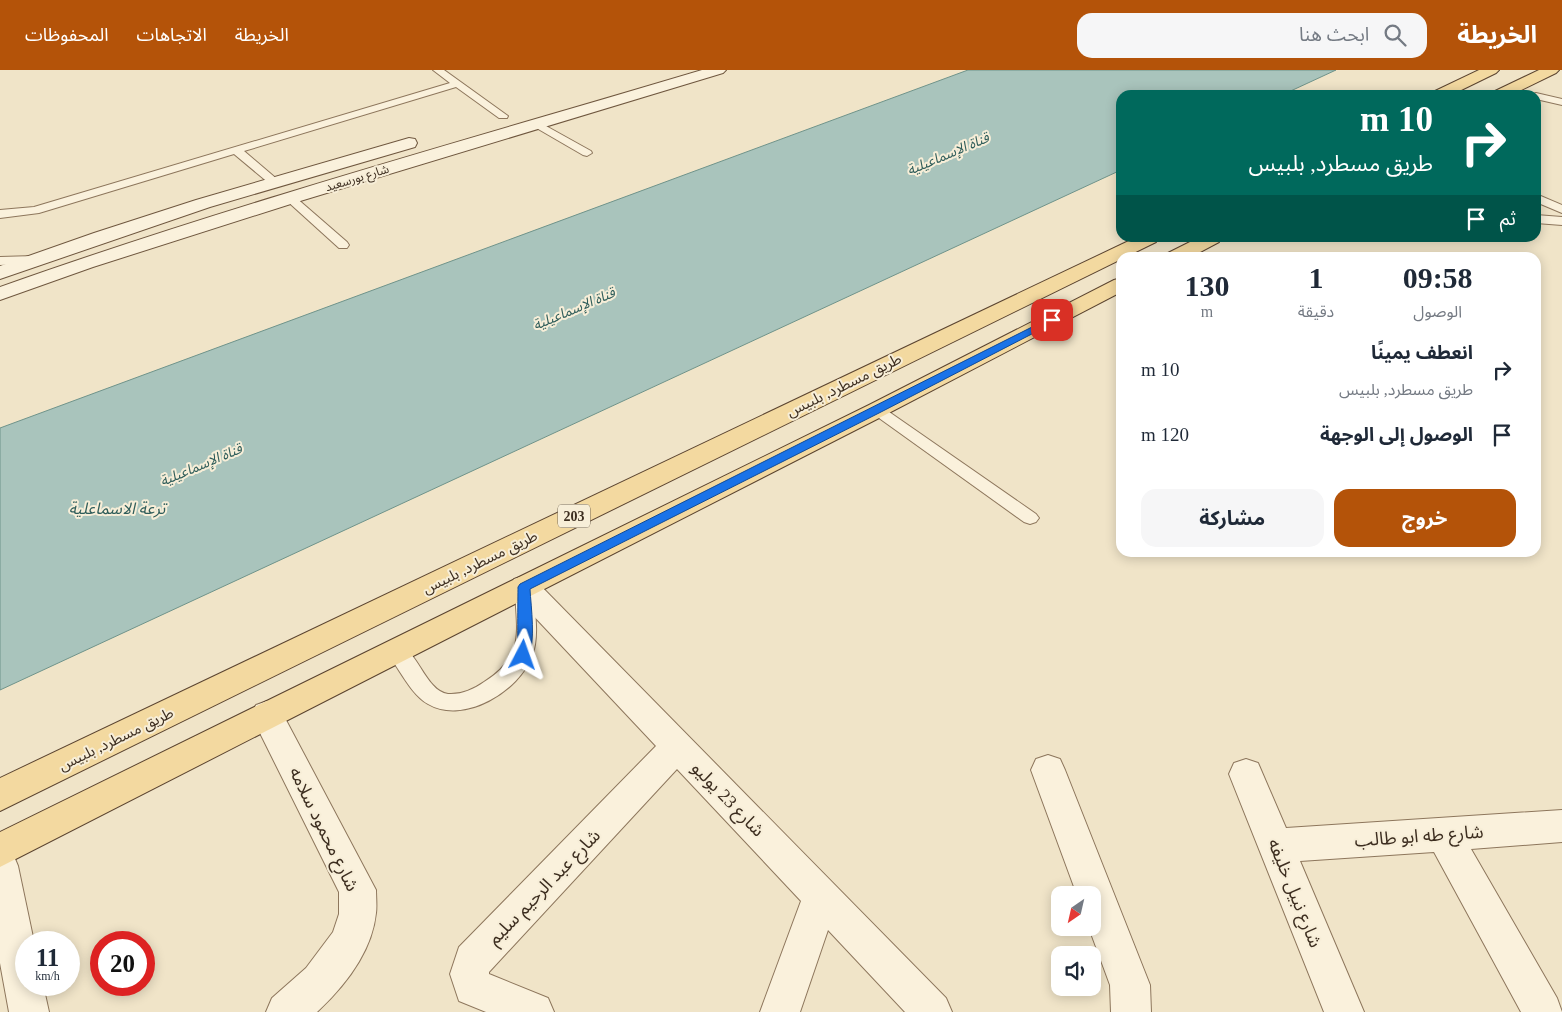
<!DOCTYPE html>
<html lang="ar">
<head>
<meta charset="utf-8">
<style>
	body { margin:0; font-family:"Times New Roman","Noto Sans Arabic",serif; background:#f6f6f7; color:#1f2937; direction:rtl; height:100vh; display:flex; flex-direction:column; font-size:19px; white-space:nowrap }
	* { box-sizing:border-box; margin:0 }
	p { font-size:16px; color:#747a83 }
	.icon { flex:none; width:28px; height:28px; fill:none; stroke:currentColor; stroke-width:2; stroke-linecap:round; stroke-linejoin:round }
	.map { position:relative; flex:1; overflow:hidden; direction:ltr }
	.panel { position:absolute; left:1116px; top:182px; width:425px; height:305px; display:flex; flex-direction:column; background:#fff; border-radius:15px; box-shadow:0 2px 12px #0003; direction:rtl }
	.panel>* { flex:none }
	.guide { position:absolute; left:1116px; top:20px; width:425px; height:152px; border-radius:15px; box-shadow:0 2px 12px #0003; direction:rtl; background:#00695c; color:#fff; overflow:hidden }
	.needle { width:32px; rotate:214deg }
	.fabs { position:absolute; left:1051px; top:816px; display:grid; gap:10px }
	.fabs a { display:grid; place-items:center; width:50px; height:50px; border-radius:10px; background:#fff; box-shadow:0 2px 12px #0003; font-size:25px }
	.speed { position:absolute; left:15px; top:861px; display:flex; gap:10px; font-size:25px; font-weight:700; text-align:center }
	.speed>* { display:grid; place-content:center; width:65px; height:65px; border-radius:50%; background:#fff; box-shadow:0 2px 12px #0003; line-height:1 }
	.speed small { font-size:12px; font-weight:400 }
	.speed .limit { border:8px solid #d22; background:#fff; color:#111 }
	.pin { position:absolute; display:grid; place-items:center; width:42px; height:42px; color:#fff; margin:-21px; border-radius:10px; box-shadow:0 2px 8px #0006 }
	.me { position:absolute; width:55px; margin:-28px; rotate:4deg; stroke-linejoin:round; filter:drop-shadow(0 0 4px #0008) }
	.turn { display:flex; align-items:center; gap:18px; height:105px; padding:0 25px; font-size:22px }
	.turn .icon { width:65px; height:65px; stroke-width:2.5 }
	.turn b { display:block; font-size:35px; line-height:42px }
	.then { display:flex; align-items:center; height:48px; padding:0 25px; background:#0003; gap:10px; font-size:19px }
	.eta { display:flex; justify-content:space-evenly; align-items:center; height:85px; text-align:center }
	.eta b { font-size:30px; font-weight:700; line-height:35px }
	.action { display:flex; gap:10px; margin-top:auto; padding:10px 25px }
	.action a { flex:1; height:58px; border-radius:15px; background:#b45309; color:#fff; font-size:20px; font-weight:700; line-height:58px; text-align:center }
	.action a+a { background:#f6f6f7; color:#1f2937 }
	ul { padding:0; list-style:none }
	li { display:flex; align-items:center; gap:15px; height:65px; padding:0 25px }
	li div { flex:1 }
	li b { display:block; font-size:19px }
	li em { font-style:normal }
	header { display:flex; align-items:center; gap:30px; box-sizing:border-box; height:70px; padding:0 25px; background:#b45309; color:#fff }
	header strong { font-size:24px }
	nav { display:flex; gap:28px; margin-inline-start:auto; font-size:18px }
	.search { width:350px; height:45px; background:#f6f6f7; display:flex; align-items:center; gap:12px; box-sizing:border-box; padding:0 18px; border-radius:15px; color:#747a83; font-size:19px }
	.map>svg:first-child { display:block }
</style>
</head>
<body>
<header>
<strong>الخريطة</strong>
<div class="search"><svg class="icon" aria-label="search" viewBox="0 0 24 24"><circle cx="10" cy="10" r="6"/><path d="M15 15l6 6"/></svg>ابحث هنا</div>
<nav><a>الخريطة</a><a>الاتجاهات</a><a>المحفوظات</a></nav>
</header>
<div class="map">
<svg width="1562" height="942" viewBox="0 0 1562 942">
	<rect width="100%" height="100%" fill="#f0e4c8"/>
	<polygon fill="#a9c4bc" stroke="#6f938a" points="968,0 1336,0 1282,25 1121,25 1121,100 0,620 0,358"/>
	<g fill="none" stroke-linecap="round" stroke-linejoin="round">
		<g stroke="#8d765c" stroke-width="2">
			<g id="lane">
				<polygon points="433,0 444,0 508,46 507,48 499,48 456,17 244,81 278,110 280,112 278,114 270,114 234,84 39,143 0,148 0,140 34,137 450,13"/>
				<polygon points="1536,23 1562,29 1562,35 1536,29 1536,25 1532,25"/>
				<polygon points="537,51 591,81 592,83 587,86 583,85 533,56 532,54"/>
				<polygon points="290,124 294,126 347,172 349,175 347,178 339,178 286,130 284,128 286,126"/>
				<polygon points="1536,124 1562,135 1562,143 1536,132"/>
				<polygon points="1536,145 1562,147 1562,155 1536,153"/>
				<polygon points="34,186 39,187 40,190 39,193 0,195 0,187"/>
				<polygon points="877,335 882,337 1036,444 1039,448 1036,452 1030,454 1024,452 872,343 869,340 872,337"/>
				<path d="M 524,510 L 530,512 L 533,517 C 534,538 540,565 532,586 C 519,621 464,655 428,634 C 412,625 401,602 390,587 L 387,581 L 390,575 C 415,567 423,621 448,624 C 461,625 474,619 484,612 C 527,585 516,560 515,517 L 518,512 Z"/>
			</g>
		</g>
		<g stroke="#8d765c" stroke-width="2">
			<g id="street">
				<polygon points="524,506 534,509 946,928 952,942 905,942 828,860 800,942 760,942 801,831 677,699 489,902 489,904 548,928 554,942 486,942 459,931 450,904 459,877 656,676 514,525 510,517 514,509"/>
				<path d="M 267,631 L 278,635 L 376,820 C 376,828 377,836 376,843 C 372,882 344,917 317,942 L 266,942 L 272,928 L 306,898 L 333,862 L 339,844 L 339,822 L 251,645 L 256,635 Z"/>
				<polygon points="1048,685 1060,689 1065,700 1150,915 1151,942 1111,942 1110,915 1089,858 1092,858 1092,825 1077,825 1031,700 1036,689"/>
				<polygon points="1246,689 1258,693 1286,758 1562,740 1562,772 1471,779 1557,928 1562,942 1521,942 1434,782 1300,791 1364,942 1324,942 1229,704 1234,693"/>
				<polygon points="0,779 13,784 18,796 34,872 26,872 26,915 43,915 49,942 9,942 0,893"/>
			</g>
		</g>
		<g stroke="#6f573f" stroke-width="2">
			<g id="secondary">
				<path d="M 702,0 L 726,0 L 723,3 L 297,132 L 93,197 L 0,230 L 0,217 C 231,135 467,70 702,0 Z"/>
				<polygon points="409,68 415,69 417,73 415,77 210,137 0,209 0,196 94,163 196,130"/>
			</g>
		</g>
		<g stroke="#5b4430" stroke-width="2">
			<g id="primary">
				<polygon points="1479,0 1499,0 1496,3 1451,25 1431,25 1433,22"/>
				<polygon points="1539,0 1559,0 1556,3 1511,25 1491,25 1493,22"/>
				<polygon points="1135,168 1159,168 1156,172 0,741 0,708"/>
				<polygon points="1198,168 1222,168 1219,172 1189,188 1163,188 1166,184"/>
				<polygon points="1121,208 1121,222 885,345 0,797 0,762 869,335 1114,210"/>
			</g>
		</g>
		<use href="#lane" fill="#faf1dc" fill-rule="evenodd"/>
		<use href="#street" fill="#faf1dc" fill-rule="evenodd"/>
		<use href="#secondary" fill="#faf1dc" fill-rule="evenodd"/>
		<use href="#primary" fill="#f3d9a0" fill-rule="evenodd"/>
	</g>
	<path fill="#1a73e8" stroke="#114b97" d="M 1052,247 L 1056,250 L 1055,252 L 881,342 L 530,519 C 531,537 536,572 528,588 L 523,590 L 519,588 C 517,584 518,527 518,517 L 520,514 Z"/>
	<g text-anchor="middle" dominant-baseline="central" stroke-width="4" stroke-linejoin="round" paint-order="stroke">
		<g font-size="12" fill="#3d2e20" stroke="#f7eed8">
			<text transform="translate(357 108) rotate(-17)">شارع بورسعيد</text>
		</g>
		<g font-size="14" font-style="italic" fill="#2f5d5a" stroke="#f7eed8">
			<text transform="translate(948 84) rotate(-23)">قناة الإسماعيلية</text>
			<text transform="translate(574 239) rotate(-23)">قناة الإسماعيلية</text>
			<text transform="translate(201 395) rotate(-23)">قناة الإسماعيلية</text>
		</g>
		<rect fill="#f7eed8" stroke="#756857" stroke-width="1" x="558" y="434.5" width="32" height="23" rx="4"/>
		<g font-size="14" font-weight="bold" fill="#3d2e20">
			<text x="574" y="446">203</text>
		</g>
		<g font-size="15" fill="#3d2e20" stroke="#f7eed8">
			<text transform="translate(844 315) rotate(-26)">طريق مسطرد, بلبيس</text>
			<text transform="translate(480 492) rotate(-26)">طريق مسطرد, بلبيس</text>
			<text transform="translate(116 669) rotate(-26)">طريق مسطرد, بلبيس</text>
		</g>
		<g font-size="16" font-style="italic" fill="#2f5d5a" stroke="#f7eed8">
			<text x="117" y="438">ترعة الاسماعلية</text>
		</g>
		<g font-size="18" fill="#3d2e20" stroke="#f7eed8">
			<text transform="translate(728 729) rotate(46)">شارع 23 يوليو</text>
			<text transform="translate(324 759) rotate(64)">شارع محمود سلامه</text>
			<text transform="translate(1419 766) rotate(-4)">شارع طه ابو طالب</text>
			<text transform="translate(544 817) rotate(-46)">شارع عبد الرحيم سليم</text>
			<text transform="translate(1295 823) rotate(68)">شارع نبيل خليفه</text>
		</g>
	</g>
</svg>
<div class="fabs">
<a><svg class="needle" viewBox="-14 -14 28 28"><path d="M0-13l5 13h-10z" fill="#e53935"/><path d="M0 13l5-13h-10z" fill="#747a83"/></svg></a>
<a><svg class="icon" aria-label="sound" viewBox="0 0 24 24"><path d="M4 9h4l5-4v14l-5-4H4zM17 9q2 3 0 6"/></svg></a>
</div>
<div class="speed"><div>11<small>km/h</small></div><div class="limit">20</div></div>
<div class="pin" style="left:1052px;top:250px;background:#d93025"><svg class="icon" aria-label="arrive" viewBox="0 0 24 24"><path d="M6 21V4h12l-3 4 3 4H6"/></svg></div>
<svg class="me" style="left:523px;top:585px" viewBox="-20 -20 40 40"><path d="M0-17L14 15 0 8-14 15z" fill="#1a73e8" stroke="#fff" stroke-width="4"/></svg>
<div class="guide">
<div class="turn"><svg class="icon" aria-label="right" viewBox="0 0 24 24"><path d="M7 20v-9h11M14 6l5 5-5 5"/></svg><div><b>10 m</b>طريق مسطرد, بلبيس</div></div>
<div class="then">ثم<svg class="icon" aria-label="arrive" viewBox="0 0 24 24"><path d="M6 21V4h12l-3 4 3 4H6"/></svg></div>
</div>
<section class="panel">
<div class="eta">
<div><b>09:58</b><p>الوصول</p></div>
<div><b>1</b><p>دقيقة</p></div>
<div><b>130</b><p>m</p></div>
</div>
<ul>
<li><svg class="icon" aria-label="right" viewBox="0 0 24 24"><path d="M7 20v-9h11M14 6l5 5-5 5"/></svg><div><b>انعطف يمينًا</b><p>طريق مسطرد, بلبيس</p></div><em>10 m</em></li>
<li><svg class="icon" aria-label="arrive" viewBox="0 0 24 24"><path d="M6 21V4h12l-3 4 3 4H6"/></svg><div><b>الوصول إلى الوجهة</b></div><em>120 m</em></li>
</ul>
<div class="action"><a>خروج</a><a>مشاركة</a></div>
</section>
</div>
</body>
</html>
